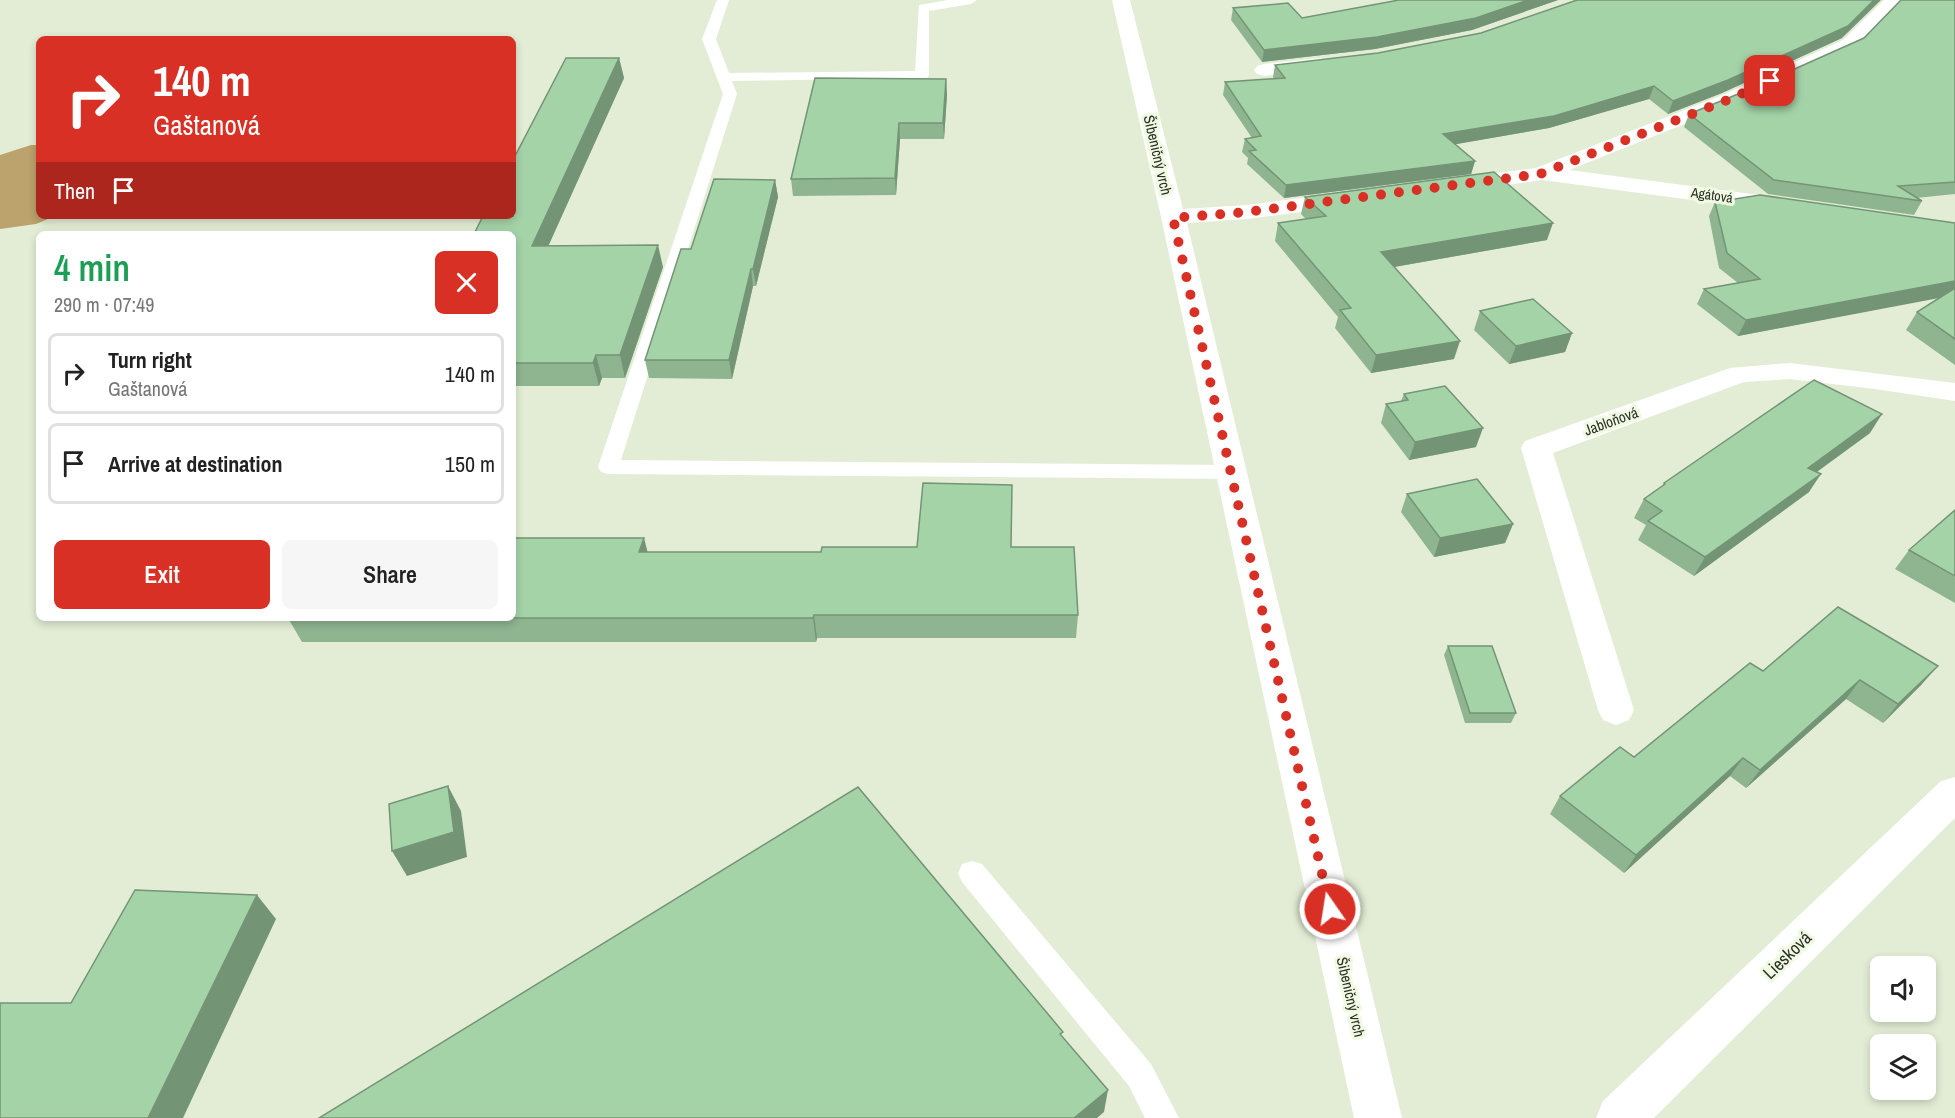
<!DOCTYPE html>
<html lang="en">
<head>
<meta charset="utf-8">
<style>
	body { margin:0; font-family:"Archivo Narrow",sans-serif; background:#f6f6f6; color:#222; height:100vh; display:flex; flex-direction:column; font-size:22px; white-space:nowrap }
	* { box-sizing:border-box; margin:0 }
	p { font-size:20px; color:#767676 }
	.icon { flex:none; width:33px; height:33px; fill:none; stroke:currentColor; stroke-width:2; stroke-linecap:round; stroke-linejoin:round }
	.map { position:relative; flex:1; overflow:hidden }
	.drawer { position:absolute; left:36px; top:231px; width:480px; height:390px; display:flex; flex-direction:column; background:#fff; border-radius:9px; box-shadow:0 3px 9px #0003 }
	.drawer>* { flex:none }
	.hud { position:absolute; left:36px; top:36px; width:480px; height:183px; border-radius:9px; box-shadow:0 3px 9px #0003; background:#d93025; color:#fff; overflow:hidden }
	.tools { position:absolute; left:1870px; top:956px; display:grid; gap:12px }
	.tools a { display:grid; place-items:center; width:66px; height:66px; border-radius:9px; background:#fff; box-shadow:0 3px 9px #0003; font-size:30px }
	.pin { position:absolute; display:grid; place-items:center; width:51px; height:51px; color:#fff; margin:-26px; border-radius:12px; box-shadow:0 3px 9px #0006 }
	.me { position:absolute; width:66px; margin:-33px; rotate:347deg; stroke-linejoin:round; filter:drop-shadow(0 0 4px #0008) }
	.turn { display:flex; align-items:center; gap:21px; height:126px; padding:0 18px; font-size:27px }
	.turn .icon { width:78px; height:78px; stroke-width:2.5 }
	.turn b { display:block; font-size:42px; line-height:51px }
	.then { display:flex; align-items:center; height:57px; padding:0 18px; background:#0003; gap:12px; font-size:22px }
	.round { display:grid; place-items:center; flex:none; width:63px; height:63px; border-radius:9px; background:#f6f6f6 }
	.head { display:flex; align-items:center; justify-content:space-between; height:102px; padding:0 18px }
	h1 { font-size:36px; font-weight:600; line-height:45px; color:#1e9e55 }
	.action { display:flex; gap:12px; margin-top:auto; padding:12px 18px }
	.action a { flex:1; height:69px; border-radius:9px; background:#d93025; color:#fff; font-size:24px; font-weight:600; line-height:69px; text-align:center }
	.action a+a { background:#f6f6f6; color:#222 }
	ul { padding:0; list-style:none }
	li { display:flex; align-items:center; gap:18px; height:81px; margin:0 12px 9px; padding:0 6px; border:3px solid #e0e0e0; border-radius:9px }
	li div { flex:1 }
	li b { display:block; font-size:22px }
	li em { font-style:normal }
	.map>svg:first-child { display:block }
</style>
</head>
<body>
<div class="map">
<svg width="1955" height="1118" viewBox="0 0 1955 1118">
	<rect width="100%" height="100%" fill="#e3edd5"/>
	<polygon fill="#bca26c" points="31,145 39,145 39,216 55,216 36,224 0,229 0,155"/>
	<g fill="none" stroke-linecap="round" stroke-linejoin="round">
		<g fill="#fff" fill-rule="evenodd">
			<polygon points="717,0 729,0 716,39 729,73 915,71 919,5 948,0 977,0 971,4 929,11 929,75 927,78 732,81 737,94 621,460 1231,465 1238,467 1241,472 1238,477 1231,479 608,474 601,472 598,467 723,94 702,39"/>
			<polygon points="972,861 982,864 1151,1064 1179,1118 1145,1118 1129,1086 962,882 958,873 962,864"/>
		</g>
		<g fill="#fff" fill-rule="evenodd">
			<polygon points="1112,0 1130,0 1183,209 1247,205 1347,192 1355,194 1359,199 1355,204 1347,206 1247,219 1187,223 1402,1118 1354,1118 1161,217"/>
			<polygon points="1884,0 1903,0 1857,48 1737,103 1569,170 1781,198 1789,200 1793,205 1789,210 1781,212 1542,180 1458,192 1450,190 1446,185 1450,180 1458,178 1536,168 1723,95 1843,40"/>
			<polygon points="1320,58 1327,60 1330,64 1327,68 1264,76 1257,74 1254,70 1257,66 1264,64"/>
			<polygon points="1790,363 1955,383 1955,401 1875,389 1790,379 1744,382 1553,453 1634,710 1629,720 1616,725 1603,720 1598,710 1521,448 1525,441 1730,368"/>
			<polygon points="1955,777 1955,818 1654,1118 1596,1118 1603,1101 1941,781"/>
		</g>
	</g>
	<g fill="#8eb590">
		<polygon points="1399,0 1558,0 1472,30 1375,49 1262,62 1231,20 1233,8 1302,18"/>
		<polygon points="1955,0 1955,194 1916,198 1922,201 1914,215 1768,194 1684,127 1689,114 1743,92 1864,38"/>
		<polygon points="1481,33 1842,38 1722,93 1668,114 1649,99 1549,128 1455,144 1475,161 1471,174 1284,198 1247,164 1248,158 1242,152 1245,139 1252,138 1223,95 1225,82 1274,79 1273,77 1275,65 1378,53"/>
		<polygon points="619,58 624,78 548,246 663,267 625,378 602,378 599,386 513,386 513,234"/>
		<polygon points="946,79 947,95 944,139 900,139 896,195 793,196 791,179"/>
		<polygon points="775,180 778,197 756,286 753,286 732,379 649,378 645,360 691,249"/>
		<polygon points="1305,197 1547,240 1394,267 1454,359 1371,373 1335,328 1338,317 1275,241 1278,223 1306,219 1301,214"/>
		<polygon points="1715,202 1955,223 1955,365 1906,330 1917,312 1940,297 1738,336 1697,304 1704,289 1738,283 1719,268 1709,216"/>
		<polygon points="1480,311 1572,333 1565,352 1509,364 1474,330"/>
		<polygon points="1404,394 1476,447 1409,460 1381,423 1386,404 1401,401"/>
		<polygon points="1870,433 1817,472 1809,492 1694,576 1638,540 1646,525 1634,518 1644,499 1662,486 1664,483"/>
		<polygon points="1407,494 1513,524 1505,543 1434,557 1401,512"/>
		<polygon points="1955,510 1955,603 1895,569 1909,550"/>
		<polygon points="1011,547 1078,615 1076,638 817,638 816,642 302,642 288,618 647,552 821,552"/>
		<polygon points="1448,646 1516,713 1511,723 1465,723 1444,655"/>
		<polygon points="1763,671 1922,684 1883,723 1846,699 1746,788 1730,776 1624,873 1550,814 1560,796 1634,757"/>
	</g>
	<g fill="#749476">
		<polygon points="1528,0 1558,0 1472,30 1375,49 1262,62 1264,50"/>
		<polygon points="1874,0 1881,0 1842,38 1722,93 1668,114 1673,101"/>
		<polygon points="619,58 624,78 538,269 532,246"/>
		<polygon points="946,79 947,95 944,139 943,123"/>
		<polygon points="1654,86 1649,99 1549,128 1440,147 1443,134"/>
		<polygon points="899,123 900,139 896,195 895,178"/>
		<polygon points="1475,161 1471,174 1284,198 1286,185"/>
		<polygon points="775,180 778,197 756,286 753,269"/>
		<polygon points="1553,223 1547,240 1377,270 1381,252"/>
		<polygon points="658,245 663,267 625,378 620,355"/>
		<polygon points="751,269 753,286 732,379 729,360"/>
		<polygon points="1955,281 1955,295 1738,336 1746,320"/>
		<polygon points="1572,333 1565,352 1509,364 1516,346"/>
		<polygon points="1460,341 1454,359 1371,373 1376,355"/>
		<polygon points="596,355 602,378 599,386 593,363"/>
		<polygon points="1882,414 1870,433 1797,486 1808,468"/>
		<polygon points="1483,428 1476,447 1409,460 1415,442"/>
		<polygon points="1821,474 1809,492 1694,576 1705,557"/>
		<polygon points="1513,524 1505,543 1434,557 1440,538"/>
		<polygon points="644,538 650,561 639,552"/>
		<polygon points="814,615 817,638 816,642 813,618"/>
		<polygon points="1938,666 1922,684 1883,723 1898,704"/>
		<polygon points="1860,680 1846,699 1746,788 1760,770"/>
		<polygon points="1743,758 1730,776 1624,873 1636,855"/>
		<polygon points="448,786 461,811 467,857 407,876 392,851"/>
		<polygon points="257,895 276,919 183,1118 148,1118"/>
		<polygon points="1108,1090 1104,1112 1097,1118 1074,1118"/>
	</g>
	<g fill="#a5d3a8" stroke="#749476" stroke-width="1.5">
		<polygon points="1399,0 1528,0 1476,18 1377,37 1264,50 1233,8 1288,3 1302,18"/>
		<polygon points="1577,0 1874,0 1848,26 1728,80 1673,101 1654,86 1554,116 1443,134 1475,161 1286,185 1249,151 1256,150 1245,139 1261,136 1225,82 1285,78 1275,65 1378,53 1481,33"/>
		<polygon points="1901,0 1955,0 1955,182 1898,186 1922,201 1774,180 1689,114 1743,92 1864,38"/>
		<polygon points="566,58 619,58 532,246 658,245 620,355 596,355 593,363 513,363 513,234 474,234 483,216 513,216 513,160"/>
		<polygon points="815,78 946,79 943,123 899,123 895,178 791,179"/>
		<polygon points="1494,172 1553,223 1381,252 1460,341 1376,355 1340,310 1351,308 1278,223 1326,216 1305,197"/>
		<polygon points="714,179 775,180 753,269 751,269 729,360 645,360 681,249 691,249"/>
		<polygon points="1760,195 1955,223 1955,281 1746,320 1704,289 1760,279 1727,253 1715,202"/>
		<polygon points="1955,288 1955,339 1917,312"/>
		<polygon points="1533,299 1572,333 1516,346 1480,311"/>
		<polygon points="1814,380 1882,414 1808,468 1821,474 1705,557 1648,521 1662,511 1644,499 1665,484 1664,483"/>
		<polygon points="1445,386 1483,428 1415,442 1386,404 1408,400 1404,394"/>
		<polygon points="1477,479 1513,524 1440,538 1407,494"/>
		<polygon points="923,483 1012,485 1011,547 1074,547 1078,615 814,615 813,618 349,618 513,618 513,538 644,538 639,552 821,552 822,547 917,547"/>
		<polygon points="1955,510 1955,576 1909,550"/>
		<polygon points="1838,607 1938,666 1898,704 1860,680 1760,770 1743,758 1636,855 1560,796 1620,747 1634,757 1750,663 1763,671"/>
		<polygon points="1448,646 1492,646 1516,713 1470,713"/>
		<polygon points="448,786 454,832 392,851 389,804"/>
		<polygon points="858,787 1063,1032 1060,1034 1108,1090 1074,1118 319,1118"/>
		<polygon points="135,890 257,895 148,1118 0,1118 0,1003 71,1003"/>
	</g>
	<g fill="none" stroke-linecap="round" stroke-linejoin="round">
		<polyline stroke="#d93025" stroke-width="10" stroke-dasharray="0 18" points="1330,909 1173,218 1247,212 1540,174 1730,99 1770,81"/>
	</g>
	<g text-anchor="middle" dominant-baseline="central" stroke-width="6" stroke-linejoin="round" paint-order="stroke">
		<g font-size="14" fill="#2c3027" stroke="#f0fae2">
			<text transform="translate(1712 195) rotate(8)">Agátová</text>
		</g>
		<g font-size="15" fill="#2c3027" stroke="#f0fae2">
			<text transform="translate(1158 155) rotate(77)">Šibeničný vrch</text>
			<text transform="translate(1611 421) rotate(-20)">Jabloňová</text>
			<text transform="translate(1351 997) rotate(77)">Šibeničný vrch</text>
		</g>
		<g font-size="18" fill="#2c3027" stroke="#f0fae2">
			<text transform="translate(1787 955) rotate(-44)">Liesková</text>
		</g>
	</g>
</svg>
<div class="tools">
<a><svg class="icon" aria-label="sound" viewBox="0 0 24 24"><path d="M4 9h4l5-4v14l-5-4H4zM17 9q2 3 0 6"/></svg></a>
<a><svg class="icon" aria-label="layers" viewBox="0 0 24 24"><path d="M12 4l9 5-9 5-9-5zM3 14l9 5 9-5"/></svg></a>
</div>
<div class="pin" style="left:1770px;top:81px;background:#d93025"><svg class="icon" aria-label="arrive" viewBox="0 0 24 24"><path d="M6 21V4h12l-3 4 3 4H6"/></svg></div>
<svg class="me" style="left:1330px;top:909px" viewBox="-20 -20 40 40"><circle r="17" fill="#d93025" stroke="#fff" stroke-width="3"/><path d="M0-11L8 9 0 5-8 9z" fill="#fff"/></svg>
<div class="hud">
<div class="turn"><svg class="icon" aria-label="right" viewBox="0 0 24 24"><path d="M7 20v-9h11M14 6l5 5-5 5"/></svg><div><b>140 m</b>Gaštanová</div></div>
<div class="then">Then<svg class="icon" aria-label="arrive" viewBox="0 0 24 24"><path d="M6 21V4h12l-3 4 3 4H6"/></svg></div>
</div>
<section class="drawer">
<div class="head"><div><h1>4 min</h1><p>290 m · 07:49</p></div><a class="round" style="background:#d93025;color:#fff"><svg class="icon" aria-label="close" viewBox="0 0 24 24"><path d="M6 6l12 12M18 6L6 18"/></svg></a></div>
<ul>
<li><svg class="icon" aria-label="right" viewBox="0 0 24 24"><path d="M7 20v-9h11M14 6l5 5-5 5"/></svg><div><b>Turn right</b><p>Gaštanová</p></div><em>140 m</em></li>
<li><svg class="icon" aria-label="arrive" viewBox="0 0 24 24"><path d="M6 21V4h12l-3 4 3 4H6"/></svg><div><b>Arrive at destination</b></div><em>150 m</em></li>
</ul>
<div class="action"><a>Exit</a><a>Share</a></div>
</section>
</div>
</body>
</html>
